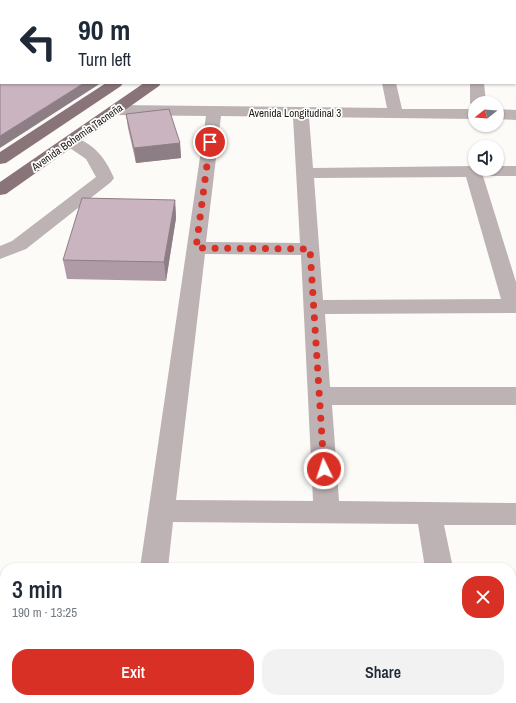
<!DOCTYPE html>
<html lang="en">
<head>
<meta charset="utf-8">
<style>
	body { margin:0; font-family:"Archivo Narrow",sans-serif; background:#f2f2f3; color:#1f2937; height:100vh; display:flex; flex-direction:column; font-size:15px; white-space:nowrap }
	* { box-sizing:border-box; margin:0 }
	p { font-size:13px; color:#747a83 }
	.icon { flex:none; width:22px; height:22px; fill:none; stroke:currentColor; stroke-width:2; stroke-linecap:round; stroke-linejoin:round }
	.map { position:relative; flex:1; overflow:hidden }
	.sheet { position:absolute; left:0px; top:563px; width:516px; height:140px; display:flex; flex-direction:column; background:#fff; border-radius:16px 16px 0 0; box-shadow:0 1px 3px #0004 }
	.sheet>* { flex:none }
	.banner { position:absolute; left:0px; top:0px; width:516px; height:84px; box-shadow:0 1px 3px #0004; background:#fff; color:#1f2937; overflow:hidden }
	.needle { width:26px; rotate:253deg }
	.buttons { position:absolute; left:468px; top:96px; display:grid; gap:8px }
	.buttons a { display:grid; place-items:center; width:36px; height:36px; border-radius:50%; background:#fff; box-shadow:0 1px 3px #0004; font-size:20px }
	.pin { position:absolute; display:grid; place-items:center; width:34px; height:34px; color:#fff; margin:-17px; border:2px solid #fff; border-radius:50%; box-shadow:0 1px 4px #0007 }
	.me { position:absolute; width:44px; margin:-22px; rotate:356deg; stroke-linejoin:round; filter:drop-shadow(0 0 3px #0008) }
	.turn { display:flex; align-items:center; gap:14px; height:84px; padding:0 12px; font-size:18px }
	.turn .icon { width:52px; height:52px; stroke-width:2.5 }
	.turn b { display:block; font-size:28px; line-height:34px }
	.round { display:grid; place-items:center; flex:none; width:42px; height:42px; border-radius:16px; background:#f2f2f3 }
	.head { display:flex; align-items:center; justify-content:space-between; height:68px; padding:0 12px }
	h1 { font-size:24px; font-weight:600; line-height:30px }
	.button { display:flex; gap:8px; margin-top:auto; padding:8px 12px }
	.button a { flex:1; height:46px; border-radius:16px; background:#d93025; color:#fff; font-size:16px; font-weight:600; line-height:46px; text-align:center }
	.button a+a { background:#f2f2f3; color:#1f2937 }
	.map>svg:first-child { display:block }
</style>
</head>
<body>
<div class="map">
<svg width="516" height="703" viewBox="0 0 516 703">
	<rect width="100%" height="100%" fill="#fdfbf7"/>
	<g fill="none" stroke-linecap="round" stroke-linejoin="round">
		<g fill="#bdb2b4" fill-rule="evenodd">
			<rect x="102" y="0" width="16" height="1"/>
			<polygon points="385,0 398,0 385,1"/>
			<polygon points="500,0 513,0 500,1"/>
			<rect x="0" y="22" width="1" height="8"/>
			<rect x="515" y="24" width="1" height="8"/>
			<rect x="515" y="60" width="1" height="8"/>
			<path d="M 382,83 L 396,83 L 402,109 L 475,109 L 475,119 L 309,117 L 313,168 L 473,166 L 475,166 L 475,169 L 497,169 L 497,166 L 516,166 L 516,176 L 483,176 L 516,282 L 516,313 L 325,314 L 330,387 L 516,387 L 516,405 L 332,405 L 339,501 L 516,503 L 516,525 L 444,525 L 453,568 L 425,568 L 418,524 L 173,522 L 168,568 L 140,568 L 206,116 L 115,115 L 110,113 L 107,110 L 110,107 L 115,105 L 387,108 ZM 221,116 L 293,117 L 300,243 L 206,242 ZM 466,177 L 501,299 L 323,300 L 314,178 ZM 205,254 L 301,255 L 313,501 L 176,500 Z"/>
			<polygon points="470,83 484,83 486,103 475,103 475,107 473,106 470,103"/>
			<polygon points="497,109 516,110 516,120 497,119"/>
			<path d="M 70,136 C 93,142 105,157 114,178 L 111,182 L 26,249 L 0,259 L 0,246 L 12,241 L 96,177 L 86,159 L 64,144 L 62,141 L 64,138 Z"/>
			<rect x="0" y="610" width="5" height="28"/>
			<rect x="121" y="698" width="32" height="5"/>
			<polygon points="447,698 479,698 480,703 448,703"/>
		</g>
		<g fill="#897579" fill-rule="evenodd">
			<polygon points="235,0 249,0 235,1"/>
			<polygon points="267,0 280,0 267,1"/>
			<polygon points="106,83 123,83 121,86 6,163 0,164 0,152"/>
			<polygon points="144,83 161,83 159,86 6,194 0,195 0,182"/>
		</g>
	</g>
	<g fill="#ae9ba5">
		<polygon points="129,0 227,0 225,1 133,1"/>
		<polygon points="126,114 180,143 181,158 136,163 128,128"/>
		<polygon points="175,200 176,218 166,281 67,279 63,260"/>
	</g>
	<g fill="#8d7e86">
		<polygon points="212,0 227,0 225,1 210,1"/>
		<polygon points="84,83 101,83 0,148 0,136"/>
		<polygon points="180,143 181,158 136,163 134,148"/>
		<polygon points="175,200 176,218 166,281 164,262"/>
	</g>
	<g fill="#cab4c0" stroke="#8d7e86">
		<polygon points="164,0 212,0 210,1 168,1"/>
		<polygon points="1,63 1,83 84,83 0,136 0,64"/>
		<polygon points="169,109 180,143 134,148 126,114"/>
		<polygon points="82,198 175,200 164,262 63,260"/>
	</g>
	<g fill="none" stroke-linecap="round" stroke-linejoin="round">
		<polyline stroke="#d93025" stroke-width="7" stroke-dasharray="0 12.6" points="210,142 196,248 310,249 324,469"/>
	</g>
	<g text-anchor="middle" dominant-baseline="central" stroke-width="3.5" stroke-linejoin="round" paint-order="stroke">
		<g font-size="11" fill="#1d1912" stroke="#fff">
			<text x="295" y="113">Avenida Longitudinal 3</text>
			<text transform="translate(77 137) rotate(-35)">Avenida Bohemia Tacneña</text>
		</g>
	</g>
</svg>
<div class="buttons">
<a><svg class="needle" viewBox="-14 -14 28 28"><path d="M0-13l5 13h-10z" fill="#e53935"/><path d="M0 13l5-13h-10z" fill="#747a83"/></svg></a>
<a><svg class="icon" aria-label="sound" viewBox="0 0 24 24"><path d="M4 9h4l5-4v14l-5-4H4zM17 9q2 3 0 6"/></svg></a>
</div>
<div class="pin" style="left:210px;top:142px;background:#d93025"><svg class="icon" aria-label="arrive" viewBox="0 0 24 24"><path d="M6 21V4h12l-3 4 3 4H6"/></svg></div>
<svg class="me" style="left:324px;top:469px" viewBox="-20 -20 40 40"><circle r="17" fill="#d93025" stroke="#fff" stroke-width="3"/><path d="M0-11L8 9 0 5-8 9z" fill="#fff"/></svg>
<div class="banner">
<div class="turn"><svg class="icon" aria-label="left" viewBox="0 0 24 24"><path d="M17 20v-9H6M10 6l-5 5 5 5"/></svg><div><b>90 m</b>Turn left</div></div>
</div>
<section class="sheet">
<div class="head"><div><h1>3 min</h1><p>190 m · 13:25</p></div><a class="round" style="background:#d93025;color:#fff"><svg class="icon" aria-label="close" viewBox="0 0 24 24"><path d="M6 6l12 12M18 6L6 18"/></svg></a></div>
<div class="button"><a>Exit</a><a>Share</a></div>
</section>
</div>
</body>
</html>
